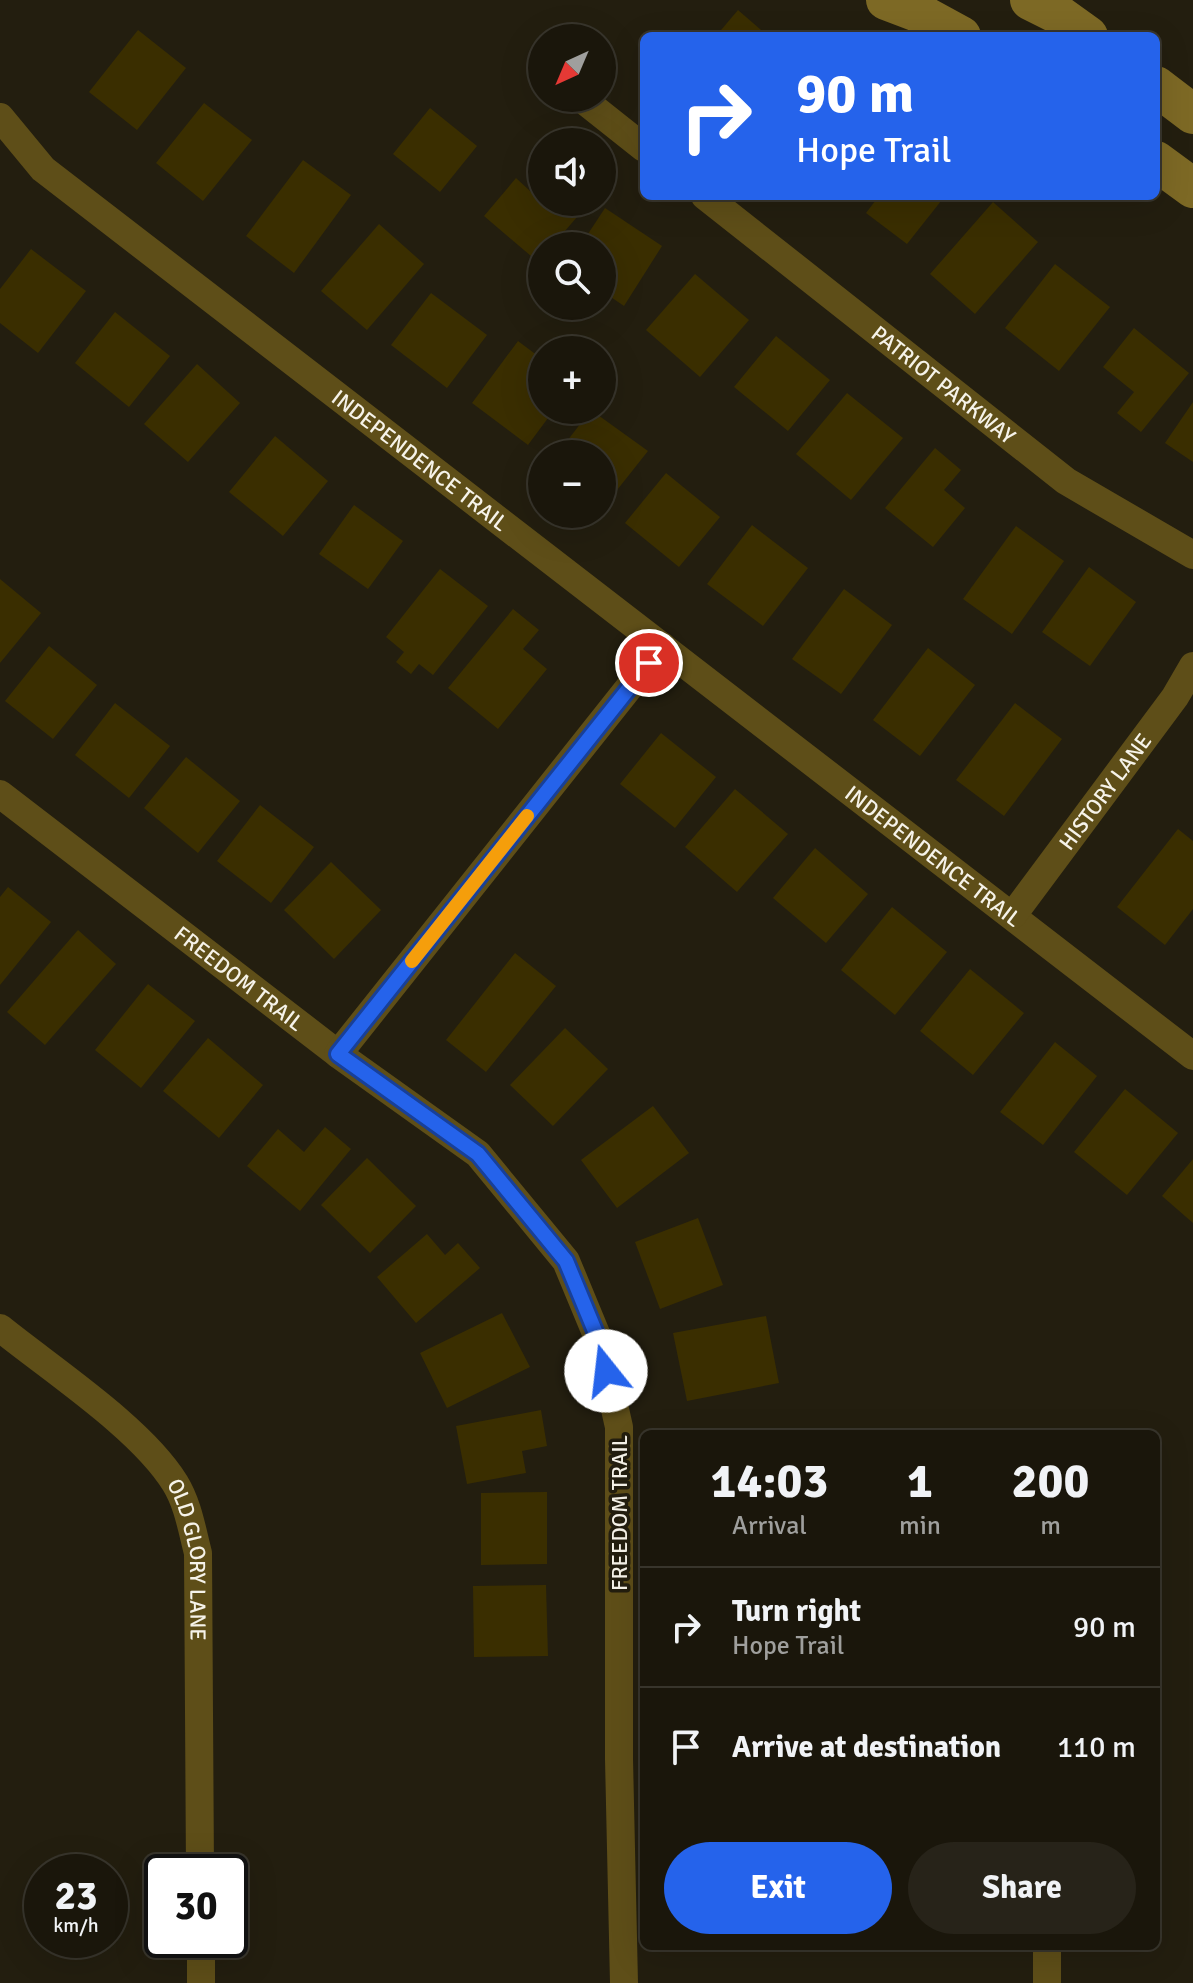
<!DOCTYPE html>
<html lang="en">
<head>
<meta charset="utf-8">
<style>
	body { margin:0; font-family:Signika,sans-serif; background:#272319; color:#f1f3f6; height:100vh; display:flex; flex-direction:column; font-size:30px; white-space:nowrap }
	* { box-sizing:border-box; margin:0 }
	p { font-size:26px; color:#9f9f9d }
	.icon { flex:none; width:44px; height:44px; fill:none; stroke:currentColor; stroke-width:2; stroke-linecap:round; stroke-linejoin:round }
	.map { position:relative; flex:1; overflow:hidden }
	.side { position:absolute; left:640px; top:1430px; width:520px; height:520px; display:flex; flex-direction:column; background:#1a160b; border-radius:12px; box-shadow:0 8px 32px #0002,0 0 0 2px #38352c }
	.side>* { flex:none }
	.top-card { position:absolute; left:640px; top:32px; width:520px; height:168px; border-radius:12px; box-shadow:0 8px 32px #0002,0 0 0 2px #38352c; background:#2563eb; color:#fff; overflow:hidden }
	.needle { width:52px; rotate:224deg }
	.fabs { position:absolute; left:528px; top:24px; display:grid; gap:16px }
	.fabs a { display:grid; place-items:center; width:88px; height:88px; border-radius:50%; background:#1a160b; box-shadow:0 8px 32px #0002,0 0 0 2px #38352c; font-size:40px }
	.speed { position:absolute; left:24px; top:1854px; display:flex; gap:16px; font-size:40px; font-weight:700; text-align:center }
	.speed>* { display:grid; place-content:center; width:104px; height:104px; border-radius:50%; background:#1a160b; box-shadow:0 8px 32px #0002,0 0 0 2px #38352c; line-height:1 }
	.speed small { font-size:20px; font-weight:400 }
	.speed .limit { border:4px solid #111; border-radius:12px; background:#fff; color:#111 }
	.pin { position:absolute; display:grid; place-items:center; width:68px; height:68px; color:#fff; margin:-34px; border:4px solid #fff; border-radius:50%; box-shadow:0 2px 8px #0007 }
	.me { position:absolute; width:88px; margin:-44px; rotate:344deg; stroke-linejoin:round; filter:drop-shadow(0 0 6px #0008) }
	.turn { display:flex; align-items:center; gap:28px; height:168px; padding:0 24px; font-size:36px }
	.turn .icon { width:104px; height:104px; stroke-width:2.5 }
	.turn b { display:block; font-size:56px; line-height:68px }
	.eta { display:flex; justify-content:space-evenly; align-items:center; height:136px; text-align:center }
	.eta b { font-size:48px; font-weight:800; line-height:56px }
	.primary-button { display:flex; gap:16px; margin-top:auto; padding:16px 24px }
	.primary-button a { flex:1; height:92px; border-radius:48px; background:#2563eb; color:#fff; font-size:32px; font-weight:800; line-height:92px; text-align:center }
	.primary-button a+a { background:#272319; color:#f1f3f6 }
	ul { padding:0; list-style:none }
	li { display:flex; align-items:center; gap:24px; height:120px; padding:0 24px; border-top:2px solid #38352c }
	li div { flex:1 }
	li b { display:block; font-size:30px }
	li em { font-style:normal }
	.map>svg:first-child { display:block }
</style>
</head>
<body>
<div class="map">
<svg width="1193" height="1983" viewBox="0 0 1193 1983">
	<rect width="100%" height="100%" fill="#231e0f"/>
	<g fill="#3a2e00">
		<polygon points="738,10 768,36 716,36"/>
		<polygon points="138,30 186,68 137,130 89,92"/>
		<polygon points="204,103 252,140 203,201 156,163"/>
		<polygon points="430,108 477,146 440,192 393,154"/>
		<polygon points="303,160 351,195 294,273 246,236"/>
		<polygon points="516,178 542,202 590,202 552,246 542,246 538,262 484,216"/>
		<polygon points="879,196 945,196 907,244 866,213"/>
		<polygon points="993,202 1038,242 975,314 930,274"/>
		<polygon points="605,208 662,246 624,306 602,291 602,246 580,246"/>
		<polygon points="379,224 424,264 367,330 321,291"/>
		<polygon points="31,249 86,291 38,353 0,323 0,289"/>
		<polygon points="1055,264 1110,307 1059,371 1005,328"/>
		<polygon points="695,274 749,320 700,377 646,330"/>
		<polygon points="431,293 487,335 447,388 391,345"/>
		<polygon points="115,312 170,356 129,407 75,363"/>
		<polygon points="1134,328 1189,373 1141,432 1117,413 1134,392 1103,367"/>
		<polygon points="776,336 830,380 788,431 734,387"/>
		<polygon points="518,341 542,359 542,410 554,410 528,445 472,403"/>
		<polygon points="197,364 240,403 188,462 144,424"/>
		<polygon points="847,393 903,438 851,500 796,454"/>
		<polygon points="1193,402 1193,462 1165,443"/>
		<polygon points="591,410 648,451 602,509 602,454 557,454"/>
		<polygon points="275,436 328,481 283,536 229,492"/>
		<polygon points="935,448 961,470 944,490 965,508 933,547 885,508"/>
		<polygon points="666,473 720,517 679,567 625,523"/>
		<polygon points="354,505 403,541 368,589 319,554"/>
		<polygon points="752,525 808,568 763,626 707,584"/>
		<polygon points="1016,526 1064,561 1012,634 963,599"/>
		<polygon points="1089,567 1136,602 1090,666 1042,632"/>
		<polygon points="440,569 488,606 433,675 419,664 411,674 396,662 404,652 386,637"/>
		<polygon points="0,579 41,613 0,663"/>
		<polygon points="844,589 892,625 841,694 792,659"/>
		<polygon points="513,609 539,630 523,649 547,669 498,729 448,688"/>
		<polygon points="49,646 97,685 53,739 5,701"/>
		<polygon points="928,648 975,685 920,756 873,720"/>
		<polygon points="115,703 170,746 129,798 75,755"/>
		<polygon points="1015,703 1062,739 1004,816 956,780"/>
		<polygon points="661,733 716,777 675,828 620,784"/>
		<polygon points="186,757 240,801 198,853 144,808"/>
		<polygon points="735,789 788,834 737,892 685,847"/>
		<polygon points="260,805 314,847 271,903 217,861"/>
		<polygon points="1178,829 1193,841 1193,909 1165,945 1117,907"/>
		<polygon points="815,848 868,894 826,943 773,898"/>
		<polygon points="331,862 381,910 334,959 284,910"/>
		<polygon points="8,887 51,922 0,985 0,897"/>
		<polygon points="892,907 947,952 895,1015 841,970"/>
		<polygon points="78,930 116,964 45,1045 7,1012"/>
		<polygon points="515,953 556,986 486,1072 446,1040"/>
		<polygon points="970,969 1024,1013 973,1075 920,1031"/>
		<polygon points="148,984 195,1021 141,1088 95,1050"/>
		<polygon points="565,1028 608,1069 553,1126 510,1085"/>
		<polygon points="208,1038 263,1085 219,1138 163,1091"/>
		<polygon points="1055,1042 1097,1076 1043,1145 1000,1112"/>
		<polygon points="1125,1089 1178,1133 1127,1195 1074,1152"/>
		<polygon points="653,1106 689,1153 617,1208 581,1160"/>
		<polygon points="325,1127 351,1149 300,1211 247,1166 278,1129 304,1152"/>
		<polygon points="367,1158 416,1206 370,1253 321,1205"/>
		<polygon points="1193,1159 1193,1223 1162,1196"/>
		<polygon points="698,1218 723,1285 660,1309 635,1242"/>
		<polygon points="427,1234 445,1255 458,1243 480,1268 416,1323 377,1277"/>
		<polygon points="502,1313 530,1367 447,1408 420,1353"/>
		<polygon points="766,1316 779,1383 687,1401 673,1333"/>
		<polygon points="541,1410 547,1446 522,1451 526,1473 467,1484 456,1426"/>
		<polygon points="768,1430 768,1434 691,1434 691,1431"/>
		<polygon points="547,1492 547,1564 481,1565 481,1493"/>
		<polygon points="546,1585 548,1656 474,1657 473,1586"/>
	</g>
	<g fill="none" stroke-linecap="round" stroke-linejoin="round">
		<g stroke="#5e4e18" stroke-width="28">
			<polyline points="581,98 644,148"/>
			<path id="s1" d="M 0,117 L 43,169 L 1193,1056"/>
			<path id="s2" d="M 705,196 L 1066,481 L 1193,555"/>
			<path id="s3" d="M 0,794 L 338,1054 L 478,1154 L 566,1261 L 600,1343 L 619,1427 L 619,1759 L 624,1983"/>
			<path id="s4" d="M 1013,915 L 1175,697 L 1193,666"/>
			<polyline points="338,1054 662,646"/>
			<path id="s5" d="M 0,1328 C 52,1370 141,1428 175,1483 C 188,1504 192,1530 198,1553 L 200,1872"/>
			<polyline points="201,1940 201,1983"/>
			<polyline points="1047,1946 1047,1983"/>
		</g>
		<g stroke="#7d6925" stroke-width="40">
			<polyline points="886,0 915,11 961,36"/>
			<polyline points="1030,0 1056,13 1088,36"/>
			<polyline points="1156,86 1193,114"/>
			<polyline points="1156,161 1193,188"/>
		</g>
	</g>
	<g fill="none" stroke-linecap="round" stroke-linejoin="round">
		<g stroke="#184099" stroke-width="20">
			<polyline id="route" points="606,1371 600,1343 566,1261 478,1154 338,1054 649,663"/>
		</g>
		<use href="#route" stroke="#2563eb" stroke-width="14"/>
		<polyline stroke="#f59e0b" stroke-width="14" points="412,961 527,816"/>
	</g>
	<g text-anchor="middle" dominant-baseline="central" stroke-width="7" stroke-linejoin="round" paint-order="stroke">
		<g font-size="22" fill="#f6f3e9" stroke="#231e0f">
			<text stroke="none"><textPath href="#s2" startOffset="304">PATRIOT PARKWAY</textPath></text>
			<text stroke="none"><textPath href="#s1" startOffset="544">INDEPENDENCE TRAIL</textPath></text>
			<text stroke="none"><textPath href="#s4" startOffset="154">HISTORY LANE</textPath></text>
			<text stroke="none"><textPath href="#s1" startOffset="1192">INDEPENDENCE TRAIL</textPath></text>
			<text stroke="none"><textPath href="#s3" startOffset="302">FREEDOM TRAIL</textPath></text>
			<text transform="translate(619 1513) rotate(-90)">FREEDOM TRAIL</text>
			<text stroke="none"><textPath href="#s5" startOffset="314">OLD GLORY LANE</textPath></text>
		</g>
	</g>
</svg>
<div class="fabs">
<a><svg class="needle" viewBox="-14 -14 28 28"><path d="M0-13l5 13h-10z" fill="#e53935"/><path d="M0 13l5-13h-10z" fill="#9f9f9d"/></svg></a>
<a><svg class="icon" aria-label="sound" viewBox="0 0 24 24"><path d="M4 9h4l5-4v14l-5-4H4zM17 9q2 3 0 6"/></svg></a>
<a><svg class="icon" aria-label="search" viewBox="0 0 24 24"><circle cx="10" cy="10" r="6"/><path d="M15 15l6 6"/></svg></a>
<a>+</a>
<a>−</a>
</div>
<div class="speed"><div>23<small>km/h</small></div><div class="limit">30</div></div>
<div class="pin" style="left:649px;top:663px;background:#d93025"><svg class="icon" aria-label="arrive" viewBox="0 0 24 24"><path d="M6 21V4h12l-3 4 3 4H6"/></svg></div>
<svg class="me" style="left:606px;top:1371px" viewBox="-20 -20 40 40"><circle r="19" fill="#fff"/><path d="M0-13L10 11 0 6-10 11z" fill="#2563eb"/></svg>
<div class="top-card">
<div class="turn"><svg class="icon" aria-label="right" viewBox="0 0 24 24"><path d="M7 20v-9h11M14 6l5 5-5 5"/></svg><div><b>90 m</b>Hope Trail</div></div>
</div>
<section class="side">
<div class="eta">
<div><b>14:03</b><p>Arrival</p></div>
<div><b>1</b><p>min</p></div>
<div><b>200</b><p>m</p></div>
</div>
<ul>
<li><svg class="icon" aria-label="right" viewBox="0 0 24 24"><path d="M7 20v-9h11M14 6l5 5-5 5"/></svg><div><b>Turn right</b><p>Hope Trail</p></div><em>90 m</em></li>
<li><svg class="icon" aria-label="arrive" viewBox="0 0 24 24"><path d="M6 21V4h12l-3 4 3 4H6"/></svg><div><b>Arrive at destination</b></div><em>110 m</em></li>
</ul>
<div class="primary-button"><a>Exit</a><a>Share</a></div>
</section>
</div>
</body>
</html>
